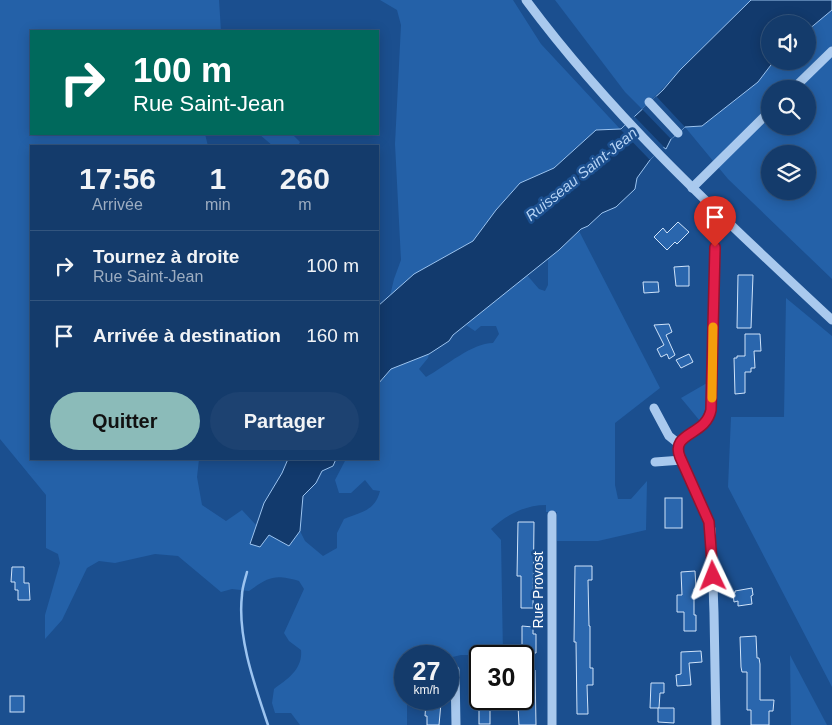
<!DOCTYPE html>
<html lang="fr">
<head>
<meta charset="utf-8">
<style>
	body { margin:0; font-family:Arial,sans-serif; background:#1d4271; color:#f1f3f6; height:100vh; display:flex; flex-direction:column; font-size:19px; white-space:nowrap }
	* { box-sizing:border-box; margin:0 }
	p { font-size:16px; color:#9dadc1 }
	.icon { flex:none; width:28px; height:28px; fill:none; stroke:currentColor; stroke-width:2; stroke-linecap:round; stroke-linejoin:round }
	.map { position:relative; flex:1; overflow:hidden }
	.details { position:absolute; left:30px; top:145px; width:349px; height:315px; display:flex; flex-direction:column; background:#143b6b; border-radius:0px; box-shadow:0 2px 12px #0003,0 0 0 1px #33557e }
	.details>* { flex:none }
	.top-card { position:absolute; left:30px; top:30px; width:349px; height:105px; border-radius:0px; box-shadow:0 2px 12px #0003,0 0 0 1px #33557e; background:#00695c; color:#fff; overflow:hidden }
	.controls { position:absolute; left:761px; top:15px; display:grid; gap:10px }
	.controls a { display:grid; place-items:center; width:55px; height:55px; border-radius:50%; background:#143b6b; box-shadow:0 2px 12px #0003,0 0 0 1px #33557e; font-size:25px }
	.speed { position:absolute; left:394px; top:645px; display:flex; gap:10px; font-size:25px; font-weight:700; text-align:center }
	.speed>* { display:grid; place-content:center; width:65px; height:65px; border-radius:50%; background:#143b6b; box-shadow:0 2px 12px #0003,0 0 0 1px #33557e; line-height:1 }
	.speed small { font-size:12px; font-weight:400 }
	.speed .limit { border:2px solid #111; border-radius:8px; background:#fff; color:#111 }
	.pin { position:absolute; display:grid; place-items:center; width:42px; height:42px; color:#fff; margin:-51px -21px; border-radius:50% 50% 50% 0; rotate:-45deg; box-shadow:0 0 5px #0007 }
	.pin .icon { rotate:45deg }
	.me { position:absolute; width:55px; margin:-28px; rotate:358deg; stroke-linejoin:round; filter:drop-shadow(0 0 4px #0008) }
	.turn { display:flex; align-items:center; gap:18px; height:105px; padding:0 20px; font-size:22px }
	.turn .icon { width:65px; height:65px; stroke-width:2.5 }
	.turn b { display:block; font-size:35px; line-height:42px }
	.eta { display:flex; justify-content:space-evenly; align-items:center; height:85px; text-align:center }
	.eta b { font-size:30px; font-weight:600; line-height:35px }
	.action { display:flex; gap:10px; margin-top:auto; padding:10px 20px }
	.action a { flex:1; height:58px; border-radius:30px; background:#8bbbb9; color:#111; font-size:20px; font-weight:600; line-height:58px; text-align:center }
	.action a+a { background:#1d4271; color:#f1f3f6 }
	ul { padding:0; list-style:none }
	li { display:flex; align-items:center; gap:15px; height:70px; padding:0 20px; border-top:1px solid #33557e }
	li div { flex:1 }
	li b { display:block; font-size:19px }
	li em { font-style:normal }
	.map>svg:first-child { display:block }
</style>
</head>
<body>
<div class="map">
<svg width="832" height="725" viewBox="0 0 832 725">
	<rect width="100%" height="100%" fill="#1b4f8f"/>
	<g fill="#2461a8" fill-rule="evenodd">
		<path d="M 0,0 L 219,0 L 221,31 L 31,31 L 31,134 L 205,134 L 208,146 L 31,146 L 31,459 L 199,459 L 197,477 L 202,505 L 226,521 L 242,510 L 257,526 L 250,544 L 269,535 L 289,546 L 300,531 L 305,541 L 323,556 L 337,548 L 337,533 L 344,519 C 361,512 375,511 380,491 L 373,490 L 365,480 L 351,493 L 339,493 L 335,480 L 346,459 L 378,459 L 378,384 L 391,369 L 429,354 L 428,358 L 419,369 L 426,377 C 446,366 472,343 493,343 L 499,334 L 496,326 L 481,326 L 475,331 L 466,325 L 526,274 L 539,289 L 545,291 L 548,285 L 548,258 L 579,231 L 660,388 L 615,423 L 615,485 L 618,499 L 631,499 L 647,481 L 646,530 L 598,541 L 557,541 L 557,512 L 546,512 L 546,505 C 525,505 506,515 491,529 L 501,540 L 503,655 L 461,655 L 448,658 L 448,656 L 405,656 L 404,701 L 407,701 L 407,725 L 300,725 L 291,713 L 275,713 L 272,703 L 274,689 C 288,679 303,669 301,650 L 289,641 L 284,633 L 304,589 L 299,581 C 274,574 269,577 249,591 L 232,589 L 221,592 L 178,556 L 155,554 L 115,563 L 99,561 L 87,568 L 62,620 L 45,639 L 45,615 L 60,563 L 58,554 L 46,548 L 46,495 L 0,439 Z"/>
		<polygon points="380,0 513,0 541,44 621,130 596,130 554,168 520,183 496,210 473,241 414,274 390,296 394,279 401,260 395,144 401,25 397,10"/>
		<polygon points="555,0 751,0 642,109 625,92"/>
		<path d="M 832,10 L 832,279 L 728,179 L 685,127 L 702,126 L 758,82 L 774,61 L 808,61 L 808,30 ZM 770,89 L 808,89 L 808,126 L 770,126 ZM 770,154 L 808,154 L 808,191 L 770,191 Z"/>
		<polygon points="259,134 292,134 300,142 298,146 273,146"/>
		<polygon points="786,298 832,336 832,687 728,487 731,417 784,417"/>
		<polygon points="707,383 706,408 700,421 681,398"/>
		<polygon points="790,655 827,725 791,725"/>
	</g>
	<g fill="#123a6d" stroke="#9cc4f0">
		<polygon points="751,0 832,0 832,10 808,30 808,24 770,24 770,61 774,61 758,82 702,126 685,127 671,139 666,149 663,147 650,160 637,178 635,189 616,207 602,213 588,226 581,229 559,250 453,335 449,341 429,354 391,369 378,384 378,306 414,274 473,241 496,210 520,183 554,168 596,130 621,129 663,90 680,70"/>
		<polygon points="288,459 336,459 333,466 322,471 316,483 303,496 300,531 289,546 269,535 260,547 250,544 264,503 282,473"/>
	</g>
	<g fill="#1b4f8f">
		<polygon points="656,96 685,127 671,139 642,109"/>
		<polygon points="634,116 664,147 650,160 621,130"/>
	</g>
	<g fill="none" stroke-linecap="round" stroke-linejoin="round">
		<path stroke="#9cc4f0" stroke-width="2.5" d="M 247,572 C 245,580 242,588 242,595 C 237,637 255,686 268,725"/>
	</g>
	<g fill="#2a66ad" stroke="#cfe3fa">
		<polygon points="678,222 689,232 677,244 675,242 667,250 654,237 663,228 667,233"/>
		<polygon points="689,266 689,286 676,286 674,267"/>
		<polygon points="738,275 753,275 751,328 737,328"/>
		<polygon points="643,282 658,282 659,292 644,293"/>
		<polygon points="669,324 672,332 666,335 675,355 669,359 667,354 661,357 657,349 664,345 654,325"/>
		<polygon points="745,334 760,334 761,351 754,351 755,368 751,368 751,372 745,372 745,393 735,394 734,358 737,358 737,356 745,356"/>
		<polygon points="689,354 693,362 681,368 676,360"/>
		<rect x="665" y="498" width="17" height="30"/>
		<polygon points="518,522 534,522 533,608 521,608 521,576 517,576"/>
		<polygon points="575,566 592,566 592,580 588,580 589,626 590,626 590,668 593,668 593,685 587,685 588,714 577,714 576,642 574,642"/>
		<polygon points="12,567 24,567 24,583 29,583 30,600 18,600 18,590 15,590 15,582 11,582"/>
		<polygon points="695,571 696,588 694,589 694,615 696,615 696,631 684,631 684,612 677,612 677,595 682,595 681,572"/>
		<polygon points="752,588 753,595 751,596 752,604 738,606 738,601 734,602 733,593 735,593 735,591"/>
		<polygon points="522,626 533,627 533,634 536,634 536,653 522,653"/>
		<polygon points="756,636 757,658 759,658 760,664 760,700 774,700 773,711 769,711 769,725 751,725 751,710 747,710 747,672 742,672 741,667 740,637"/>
		<polygon points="701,651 702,662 689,663 691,685 677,686 676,675 681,674 681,652"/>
		<polygon points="524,667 534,667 534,670 535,670 536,725 519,725 518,706 516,706 516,699 524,699"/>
		<polygon points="651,683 664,683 664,693 660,693 659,708 650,708"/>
		<rect x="10" y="696" width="14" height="16"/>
		<rect x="479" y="699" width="11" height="25"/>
		<polygon points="426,702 441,703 439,725 427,725 427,716 425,716"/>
		<polygon points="658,708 674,708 674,723 658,722"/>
	</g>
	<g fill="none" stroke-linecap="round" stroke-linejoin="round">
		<g stroke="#a9c9ee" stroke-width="9">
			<path d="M 526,0 C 614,119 724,219 832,320"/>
			<polyline points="793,89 832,51"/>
			<polyline points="649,102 678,133"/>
			<polyline points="692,188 770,111"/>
			<path d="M 715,247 L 711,410 C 706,436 670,432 680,457 L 707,516 L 711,529 L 714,613 L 716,725"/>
			<polyline points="654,408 669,436 679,444"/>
			<polyline points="655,462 682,460"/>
			<polyline points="552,515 552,725"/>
			<polyline points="455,670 456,725"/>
		</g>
	</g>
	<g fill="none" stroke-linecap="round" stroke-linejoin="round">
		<g stroke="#92132f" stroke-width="12">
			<path id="route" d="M 713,576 L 709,522 L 680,457 C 670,432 706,436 711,410 L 715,247"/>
		</g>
		<use href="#route" stroke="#e11d48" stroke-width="9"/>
		<polyline stroke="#f59e0b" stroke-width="9" points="712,398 713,327"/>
	</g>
	<g text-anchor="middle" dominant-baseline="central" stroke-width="5" stroke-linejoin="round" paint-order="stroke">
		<g font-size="14" fill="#fff" stroke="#1b4f8f">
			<text transform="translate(538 590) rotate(-90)">Rue Provost</text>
		</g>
		<g font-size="15" font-style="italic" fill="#b5d3f5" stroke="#1b4f8f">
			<text transform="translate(581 174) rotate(-39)">Ruisseau Saint-Jean</text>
		</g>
	</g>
</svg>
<div class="controls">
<a><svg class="icon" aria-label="sound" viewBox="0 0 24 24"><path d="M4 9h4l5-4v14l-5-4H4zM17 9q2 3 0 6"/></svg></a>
<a><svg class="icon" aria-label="search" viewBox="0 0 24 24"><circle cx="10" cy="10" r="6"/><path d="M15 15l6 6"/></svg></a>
<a><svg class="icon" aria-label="layers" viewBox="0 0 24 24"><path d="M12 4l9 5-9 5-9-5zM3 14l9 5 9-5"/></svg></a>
</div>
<div class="speed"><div>27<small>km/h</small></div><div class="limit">30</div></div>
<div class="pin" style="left:715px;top:247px;background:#d93025"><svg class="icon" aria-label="arrive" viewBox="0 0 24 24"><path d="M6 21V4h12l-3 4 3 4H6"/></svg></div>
<svg class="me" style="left:713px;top:576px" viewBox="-20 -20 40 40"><path d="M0-17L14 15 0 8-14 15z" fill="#e11d48" stroke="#fff" stroke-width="4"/></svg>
<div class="top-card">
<div class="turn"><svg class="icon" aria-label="right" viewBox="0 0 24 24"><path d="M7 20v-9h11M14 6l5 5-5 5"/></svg><div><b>100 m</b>Rue Saint-Jean</div></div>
</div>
<section class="details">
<div class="eta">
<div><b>17:56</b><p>Arrivée</p></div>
<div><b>1</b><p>min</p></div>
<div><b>260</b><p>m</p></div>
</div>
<ul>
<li><svg class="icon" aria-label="right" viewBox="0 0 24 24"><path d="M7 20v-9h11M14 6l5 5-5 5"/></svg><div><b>Tournez à droite</b><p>Rue Saint-Jean</p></div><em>100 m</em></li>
<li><svg class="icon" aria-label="arrive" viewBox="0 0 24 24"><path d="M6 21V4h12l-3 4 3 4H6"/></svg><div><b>Arrivée à destination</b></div><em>160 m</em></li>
</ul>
<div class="action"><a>Quitter</a><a>Partager</a></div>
</section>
</div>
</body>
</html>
